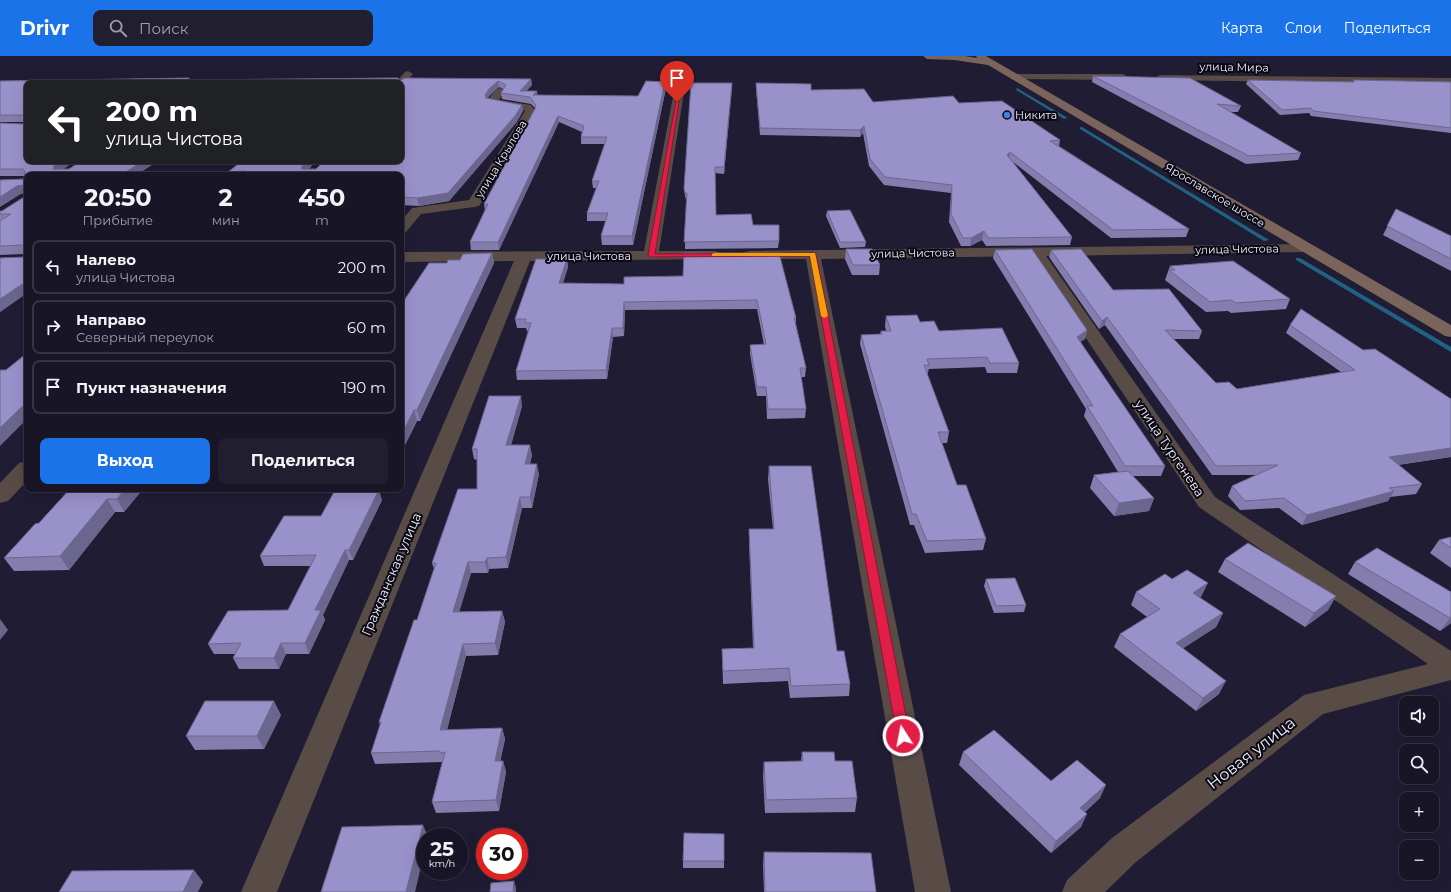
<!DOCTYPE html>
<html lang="ru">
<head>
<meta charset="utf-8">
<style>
	body { margin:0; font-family:Montserrat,sans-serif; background:#211e2f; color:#f1f3f6; height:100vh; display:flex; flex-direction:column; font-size:15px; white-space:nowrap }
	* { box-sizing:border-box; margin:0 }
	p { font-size:13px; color:#9f9fa7 }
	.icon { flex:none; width:22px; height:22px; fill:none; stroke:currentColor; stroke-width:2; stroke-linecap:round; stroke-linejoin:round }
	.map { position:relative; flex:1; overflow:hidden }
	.details { position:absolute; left:24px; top:116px; width:380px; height:320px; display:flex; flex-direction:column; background:#181527; border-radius:8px; box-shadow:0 4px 16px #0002,0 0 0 1px #363444 }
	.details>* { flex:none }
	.top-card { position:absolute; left:24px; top:24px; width:380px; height:84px; border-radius:8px; box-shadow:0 4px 16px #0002,0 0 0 1px #363444; background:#202124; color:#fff; overflow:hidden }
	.controls { position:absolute; left:1399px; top:640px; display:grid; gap:8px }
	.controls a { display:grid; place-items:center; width:40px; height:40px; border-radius:8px; background:#181527; box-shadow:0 4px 16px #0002,0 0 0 1px #363444; font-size:20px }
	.speed { position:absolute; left:416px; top:772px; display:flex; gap:8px; font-size:20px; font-weight:700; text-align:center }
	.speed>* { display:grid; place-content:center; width:52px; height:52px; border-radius:50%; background:#181527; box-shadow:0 4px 16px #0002,0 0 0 1px #363444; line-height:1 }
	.speed small { font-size:10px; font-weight:400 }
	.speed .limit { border:6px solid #d22; background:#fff; color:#111 }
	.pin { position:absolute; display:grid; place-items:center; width:34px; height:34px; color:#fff; margin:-41px -17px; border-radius:50% 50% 50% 0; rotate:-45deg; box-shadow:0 0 4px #0007 }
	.pin .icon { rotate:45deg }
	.me { position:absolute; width:44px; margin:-22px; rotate:349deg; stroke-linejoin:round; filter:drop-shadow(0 0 3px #0008) }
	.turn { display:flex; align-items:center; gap:14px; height:84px; padding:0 16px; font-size:18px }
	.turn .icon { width:52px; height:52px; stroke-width:2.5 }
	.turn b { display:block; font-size:28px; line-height:34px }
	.eta { display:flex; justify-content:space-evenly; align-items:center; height:68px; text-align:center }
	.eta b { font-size:24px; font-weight:700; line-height:28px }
	.cta { display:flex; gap:8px; margin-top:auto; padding:8px 16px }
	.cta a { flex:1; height:46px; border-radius:8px; background:#1a73e8; color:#fff; font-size:16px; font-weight:700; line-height:46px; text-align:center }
	.cta a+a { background:#211e2f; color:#f1f3f6 }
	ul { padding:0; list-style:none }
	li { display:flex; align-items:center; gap:12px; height:54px; margin:0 8px 6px; padding:0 8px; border:2px solid #363444; border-radius:8px }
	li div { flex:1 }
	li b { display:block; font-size:15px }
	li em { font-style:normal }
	header { display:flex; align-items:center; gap:24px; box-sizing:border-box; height:56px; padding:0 20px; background:#1a73e8; color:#fff }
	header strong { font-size:19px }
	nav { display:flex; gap:22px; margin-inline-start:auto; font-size:14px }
	.search { width:280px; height:36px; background:#211e2f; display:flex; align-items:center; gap:10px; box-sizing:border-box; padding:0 14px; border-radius:8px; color:#9f9fa7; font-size:15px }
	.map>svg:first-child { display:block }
</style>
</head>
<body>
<header>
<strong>Drivr</strong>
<div class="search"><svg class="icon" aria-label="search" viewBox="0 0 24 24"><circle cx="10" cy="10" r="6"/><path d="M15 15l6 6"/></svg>Поиск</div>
<nav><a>Карта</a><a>Слои</a><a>Поделиться</a></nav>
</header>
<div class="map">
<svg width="1451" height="836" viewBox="0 0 1451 836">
	<rect width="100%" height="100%" fill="#201c34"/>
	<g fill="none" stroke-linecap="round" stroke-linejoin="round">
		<g fill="#206283" fill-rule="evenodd">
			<polygon points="1017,32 1066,61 1067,62 1064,63 1016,34"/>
			<polygon points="1080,71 1082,71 1269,184 1264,185 1080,73"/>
			<polygon points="1296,202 1300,202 1451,291 1451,296 1296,204"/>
		</g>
		<g fill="#594c46" fill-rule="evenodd">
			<polygon points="408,15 413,18 403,29 401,30 401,27 395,27 405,16"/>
			<polygon points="1016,18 1123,18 1128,21 1123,24 1013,23 1011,21 1013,19"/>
			<polygon points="1161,19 1451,22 1451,28 1158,24 1156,22 1158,20"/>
			<polygon points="680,27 685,30 659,195 714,195 719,196 721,199 719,202 714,203 530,205 277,836 241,836 514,205 401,206 401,196 644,195 675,30"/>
			<path d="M 500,32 L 505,35 L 499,44 L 531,49 L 535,55 L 481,147 L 479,150 L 474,151 L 421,158 L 406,176 L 401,177 L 401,165 L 412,152 L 469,144 L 525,55 L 524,54 L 488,48 L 487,46 C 490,41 494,34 500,32 Z"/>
			<polygon points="1305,188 1310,189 1312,192 1310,195 1305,196 1046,200 1215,441 1451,595 1451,624 1323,658 1136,806 1105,836 1062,836 1067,824 1112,782 1304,639 1428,608 1199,451 1031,200 821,203 951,836 915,836 806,203 750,203 745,202 743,199 745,196 750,195"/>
			<polygon points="27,405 27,425 8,445 0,447 0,427 19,407"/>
		</g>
		<polygon fill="#7a645b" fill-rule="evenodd" points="923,0 965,0 977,2 976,0 986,0 1451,269 1451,281 1445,280 988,9 954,4 927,3"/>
	</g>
	<g fill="#847dae">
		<polygon points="1093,20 1241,50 1238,56 1230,56 1301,97 1298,104 1246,108 1092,26"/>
		<polygon points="189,22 190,24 399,25 531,23 532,29 526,35 538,39 638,40 666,32 633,189 602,189 601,180 606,165 587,165 587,157 596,132 593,132 592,125 605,88 581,88 581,81 582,76 559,66 499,194 471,194 470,186 485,155 484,148 535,52 531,48 502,43 501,37 503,33 499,31 490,39 487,43 522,49 523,55 516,67 449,145 419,150 401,149 401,119 229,119 228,116 316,113 401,105 27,27 64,113 69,113 81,105 158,105 136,119 27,119 27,237 0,256 0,202 24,201 24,198 0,199 0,155 2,155 24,141 24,137 21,138 24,120 0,120 0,67 24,68 24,66 0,66 0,25"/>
		<polygon points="1248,24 1353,26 1354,24 1451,26 1451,77 1311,60 1309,57 1280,59 1246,28"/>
		<polygon points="732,27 724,118 715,117 716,159 753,169 779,185 778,192 685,193 686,144 685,139 684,132"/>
		<polygon points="756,27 811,34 873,46 959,47 1060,84 1059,90 1189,173 1186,181 1111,182 1013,106 1072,181 1070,189 986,190 982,184 970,190 961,190 949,166 951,137 884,129 869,110 863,77 860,81 760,79 756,33"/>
		<polygon points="1396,153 1451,180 1451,215 1383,179"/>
		<polygon points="827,155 866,186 865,191 840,192 826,160"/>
		<polygon points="846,193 880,209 879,219 852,219 845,203"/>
		<polygon points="995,194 1087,274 1085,283 1080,286 1165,410 1161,420 1133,420 1154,442 1149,455 1114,460 1090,432 1094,419 1118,416 1084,360 1086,353 993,202"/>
		<polygon points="1051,194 1113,234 1202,275 1199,283 1173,283 1216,327 1237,333 1341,316 1286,277 1290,269 1363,294 1451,343 1451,401 1398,409 1422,428 1416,438 1390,441 1388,445 1302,469 1279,452 1240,454 1228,440 1232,430 1257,419 1212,419 1105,269 1099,273 1049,201"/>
		<polygon points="492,197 494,207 420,365 417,365 401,397 401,246 403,246 447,207"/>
		<polygon points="684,197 796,262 796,268 806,312 805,321 801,321 806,353 805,362 767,363 766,340 757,340 750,298 750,289 764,289 757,253 625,254 624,280 613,281 607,323 517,324 516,315 528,275 527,275 526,272 517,272 515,263 567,203 568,211 563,227 624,228 683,220"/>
		<polygon points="1170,210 1290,243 1286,253 1231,257 1228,255 1206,256 1165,224"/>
		<polygon points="886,260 920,266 939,275 1019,307 1017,317 987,317 985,311 929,313 927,319 949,376 947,387 942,387 957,429 986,483 983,494 925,497 914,469 910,469 860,288 861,279 880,278 881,275 886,275 885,270"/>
		<polygon points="522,350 511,389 532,399 530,408 539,418 532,452 522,452 508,512 489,513 488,517 471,517 459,556 502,555 505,566 498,599 466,600 447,674 502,672 505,683 500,705 503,705 506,716 499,755 436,757 432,746 442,706 375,708 371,697 380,669 379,666 417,564 434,513 432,507 477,433 477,404 474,403 472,393"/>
		<polygon points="769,410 837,595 850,628 849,640 790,642 788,625 723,628 722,593 753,592 749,485 749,473 773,473 768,423"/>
		<polygon points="70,433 143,433 124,456 115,456 69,514 14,515 4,502 39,467"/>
		<polygon points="382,444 353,504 349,504 323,559 325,564 309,598 286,598 279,613 239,613 233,602 236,598 214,598 208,588 288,554 311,510 264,510 260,500 321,460"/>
		<polygon points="1451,481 1451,512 1430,497 1439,484"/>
		<polygon points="1225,503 1336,540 1328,554 1305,571 1218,516"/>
		<polygon points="1355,506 1451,536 1451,567 1440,575 1348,518"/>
		<polygon points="986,523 1026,549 1024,556 994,557 984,530"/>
		<polygon points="1136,536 1201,541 1200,542 1223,557 1216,571 1183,592 1219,638 1196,655 1114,591 1120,578 1147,561 1131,549"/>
		<polygon points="281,659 264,693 195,694 186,680"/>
		<polygon points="802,696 835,705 857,742 855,756 765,757 763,720 764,706 801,705"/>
		<polygon points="963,696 1051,725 1100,742 1085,756 1081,771 1051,797 959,709"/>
		<polygon points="724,778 724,812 683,812 683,805"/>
		<polygon points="764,796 876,836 764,836 763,809"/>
	</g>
	<g fill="#6b668d">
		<polygon points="531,23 532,29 522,40 520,35"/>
		<polygon points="498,25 499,31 490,39 486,45 485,39 489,33"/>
		<polygon points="665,26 666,32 633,189 632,180"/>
		<polygon points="732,27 732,33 724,118 724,111"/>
		<polygon points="537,35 538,41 533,39"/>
		<polygon points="522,49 523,55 516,67 449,145 419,150 417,142"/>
		<polygon points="558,60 559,66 499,194 498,186"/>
		<polygon points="864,70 863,77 860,81 860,74"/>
		<polygon points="1010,96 1009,103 1007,99"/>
		<polygon points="62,105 75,105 57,118 53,113 54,110"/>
		<polygon points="143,105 158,105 136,119 121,119"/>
		<polygon points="307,105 316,105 304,119 301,112"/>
		<polygon points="24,129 27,137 21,138 0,151 0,141 17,130"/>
		<polygon points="984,175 982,184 970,190 971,182"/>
		<polygon points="492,197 494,207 420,365 417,354"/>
		<polygon points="567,203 568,211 560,236 559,227"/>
		<polygon points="27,225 27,237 0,256 0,243"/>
		<polygon points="624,246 625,254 624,280 623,272"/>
		<polygon points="1107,261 1105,269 1099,273 1102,265"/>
		<polygon points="612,272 613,281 607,323 606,314"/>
		<polygon points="1087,274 1085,283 1074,290 1077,281"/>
		<polygon points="521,340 522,350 508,400 506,389"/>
		<polygon points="27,346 27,363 0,390 0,372"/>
		<polygon points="414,354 417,365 401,397 401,380"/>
		<polygon points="530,389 532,399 527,418 525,408"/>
		<polygon points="1451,392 1451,401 1383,411 1389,401"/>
		<polygon points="537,408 539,418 532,452 530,441"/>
		<polygon points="125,433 143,433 124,456 117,443"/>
		<polygon points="379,434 382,444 353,504 349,494"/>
		<polygon points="1394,435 1388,445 1302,469 1307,459"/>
		<polygon points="520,441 522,452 508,512 506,501"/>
		<polygon points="1154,442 1149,455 1114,460 1119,447"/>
		<polygon points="107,443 115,456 69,514 60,500"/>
		<polygon points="345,494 349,504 323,559 325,564 309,598 305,587 315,554"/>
		<polygon points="487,502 489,513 488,517 485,506"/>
		<polygon points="468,506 471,517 456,567 453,556"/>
		<polygon points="1208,527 1201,541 1187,550 1193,537"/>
		<polygon points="1336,540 1328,554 1305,571 1314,557"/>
		<polygon points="502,555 505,566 498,599 495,587"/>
		<polygon points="1223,557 1216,571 1170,601 1176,587"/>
		<polygon points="1450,562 1451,562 1451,567 1440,575"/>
		<polygon points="0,563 8,574 0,584"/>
		<polygon points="281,587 286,598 279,613 274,602"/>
		<polygon points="463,588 466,600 444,685 440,674"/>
		<polygon points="1226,625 1219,638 1196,655 1203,642"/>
		<polygon points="274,645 281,659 264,693 257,680"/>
		<polygon points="502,672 505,683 498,717 495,705"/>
		<polygon points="503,705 506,716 499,755 496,744"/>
		<polygon points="1106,729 1100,742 1074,765 1080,752"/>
		<polygon points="1087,758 1081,771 1051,797 1056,785"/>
		<polygon points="423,769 428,781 425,781 425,794 415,836 406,836"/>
		<polygon points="194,814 203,826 198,836 183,836"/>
		<polygon points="514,825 516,832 516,836 513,836"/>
	</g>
	<g fill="#9991ca" stroke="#6b668d">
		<polygon points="1093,20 1190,22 1241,50 1217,48 1301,97 1249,100"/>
		<polygon points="189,22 186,24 393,22 398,22 399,25 405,22 531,23 520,35 537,35 533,39 638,40 646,25 665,26 632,180 601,180 608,157 587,157 599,125 592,125 607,81 581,81 584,70 558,60 498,186 470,186 488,148 484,148 536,51 535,48 530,41 501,37 506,29 498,25 489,33 485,39 486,42 522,49 515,60 448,137 417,142 401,141 401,119 240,119 245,115 228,116 242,105 307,105 301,112 303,113 316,113 324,105 401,105 401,27 27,27 27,105 62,105 54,110 53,113 69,113 81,105 143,105 121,119 27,119 27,225 0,243 0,202 24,201 24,189 0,190 0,165 11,158 0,158 0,155 2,155 24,141 24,129 17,130 0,141 0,124 24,123 25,115 23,113 0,113 0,67 24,68 25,60 24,59 0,59 0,25"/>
		<polygon points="1248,24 1354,26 1354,24 1451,26 1451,72 1313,55 1311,52 1282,54"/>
		<polygon points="691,27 732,27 724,111 715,111 716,159 751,158 753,169 779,169 779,185 684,186 687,137 685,137 684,132"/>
		<polygon points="756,27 811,28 811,34 864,33 873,46 953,40 959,47 1002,45 1060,84 1050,85 1189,173 1113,174 1010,96 1007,99 1072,181 988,182 984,175 971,182 963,182 951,158 952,129 885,121 870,103 864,70 860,74 760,72"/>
		<polygon points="1396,153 1451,180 1451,203 1387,170"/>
		<polygon points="850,154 866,186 840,186 827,155"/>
		<polygon points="846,193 872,193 880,209 853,209"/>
		<polygon points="1032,193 1087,274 1077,281 1165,410 1125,410 1087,350 1093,350 995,194"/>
		<polygon points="1081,193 1113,234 1169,233 1202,275 1165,274 1216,327 1229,326 1237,333 1355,314 1290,269 1301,253 1363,294 1375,293 1451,343 1451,392 1389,401 1422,428 1389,432 1394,435 1307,459 1284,442 1245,445 1232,430 1278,409 1216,410 1107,261 1102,265 1051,194"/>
		<polygon points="492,197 417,354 414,354 401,380 401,246 403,246 429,207 447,207 448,204 460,204 463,198"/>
		<polygon points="684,197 779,197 796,262 794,262 806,312 800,312 806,353 768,353 766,331 757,331 750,289 766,288 757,244 624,246 623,272 612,272 606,314 516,315 531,267 525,267 526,263 515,263 536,203 567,203 559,227 624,228 624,221 683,220"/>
		<polygon points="1233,205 1290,243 1235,247 1232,244 1210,246 1169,214 1175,214 1170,210"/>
		<polygon points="917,259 920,266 934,265 939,275 1002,272 1019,307 990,307 987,301 927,303 929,309 924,309 949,376 938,376 957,429 966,429 986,483 927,485 916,458 912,458 861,279 882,278 881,275 891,275 886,260"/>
		<polygon points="27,297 27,346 0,372 0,314 6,314"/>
		<polygon points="489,340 521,340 506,389 530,389 525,408 537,408 530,441 520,441 506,501 487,502 485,506 468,506 453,556 502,555 495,587 463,588 440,674 502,672 495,705 503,705 496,744 432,746 445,696 440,697 440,695 371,697 381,666 379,666 414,564 417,564 436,507 432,507 458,433 477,433 477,393 472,393"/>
		<polygon points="769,410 811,410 837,595 844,595 850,628 791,630 789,612 723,615 722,593 754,592 749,473 774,473"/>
		<polygon points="1128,415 1154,442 1119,447 1094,419"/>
		<polygon points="70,433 125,433 117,443 107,443 60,500 4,502 35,468 39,467"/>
		<polygon points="335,434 379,434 349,494 345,494 315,554 321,554 305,587 281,587 274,602 233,602 241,587 208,588 228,555 288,554 316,499 260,500 284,460 321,460"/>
		<polygon points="1451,481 1451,492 1439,484"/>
		<polygon points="1248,487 1336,540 1314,557 1225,503"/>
		<polygon points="1377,492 1451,536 1451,562 1450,562 1355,506"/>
		<polygon points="1187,514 1208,527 1193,537 1223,557 1176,587 1226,625 1203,642 1120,578 1160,553 1136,536 1165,518 1172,523"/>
		<polygon points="1015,522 1026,549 996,550 986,523"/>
		<polygon points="205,645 274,645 257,680 186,680"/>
		<polygon points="994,674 1051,725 1077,704 1106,729 1080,752 1087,758 1056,785 963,696"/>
		<polygon points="802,696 834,696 835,705 852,705 857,742 766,744 764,706 803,705"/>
		<polygon points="423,769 406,836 321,836 342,771"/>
		<polygon points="684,777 724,778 724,805 683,805"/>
		<polygon points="764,796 871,797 876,836 765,836"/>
		<polygon points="194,814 183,836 59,836 72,815"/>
		<polygon points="514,825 513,836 490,836 491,827"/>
	</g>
	<polygon fill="#e11d48" stroke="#92132f" points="676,45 679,46 655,198 813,197 816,198 910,680 908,684 903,686 899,684 897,680 810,200 651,201 648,199"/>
	<polygon fill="#f59e0b" points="714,197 815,197 828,260 824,262 821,260 810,200 712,200 712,198"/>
	<circle fill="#3f7fe0" stroke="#0a0813" stroke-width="1.5" cx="1007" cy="59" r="4"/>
	<g text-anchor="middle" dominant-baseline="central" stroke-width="4" stroke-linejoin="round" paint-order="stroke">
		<g font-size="11" fill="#f1f0fe" stroke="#0a0813">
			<text transform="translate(1234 11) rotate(1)">улица Мира</text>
			<text transform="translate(501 103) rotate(-59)">улица Крылова</text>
			<text transform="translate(1215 139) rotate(31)">Ярославское шоссе</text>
			<text transform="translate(1237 193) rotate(-1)">улица Чистова</text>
			<text transform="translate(913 197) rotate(-1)">улица Чистова</text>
			<text x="589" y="200">улица Чистова</text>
		</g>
		<g font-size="11" fill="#f1f0fe" stroke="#0a0813" text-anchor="start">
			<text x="1015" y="59">Никита</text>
		</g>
		<g font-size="13" fill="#f1f0fe" stroke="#0a0813">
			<text transform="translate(1170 392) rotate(56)">улица Тургенева</text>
			<text transform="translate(391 518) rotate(-67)">Гражданская улица</text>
		</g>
		<g font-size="16" fill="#f1f0fe" stroke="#0a0813">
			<text transform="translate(1251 697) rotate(-38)">Новая улица</text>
		</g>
	</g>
</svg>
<div class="controls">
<a><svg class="icon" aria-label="sound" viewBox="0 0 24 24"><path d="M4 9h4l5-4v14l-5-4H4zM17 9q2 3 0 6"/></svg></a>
<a><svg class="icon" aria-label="search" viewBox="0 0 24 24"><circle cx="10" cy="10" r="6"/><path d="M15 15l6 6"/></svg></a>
<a>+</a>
<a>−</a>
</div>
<div class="speed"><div>25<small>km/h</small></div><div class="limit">30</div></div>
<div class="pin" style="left:677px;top:46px;background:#d93025"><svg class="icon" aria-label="arrive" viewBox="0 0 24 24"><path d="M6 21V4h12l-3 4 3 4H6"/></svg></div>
<svg class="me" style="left:903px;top:680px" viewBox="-20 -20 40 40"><circle r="17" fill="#e11d48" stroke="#fff" stroke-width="3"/><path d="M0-11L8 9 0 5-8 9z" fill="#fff"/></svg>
<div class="top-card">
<div class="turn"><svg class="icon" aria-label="left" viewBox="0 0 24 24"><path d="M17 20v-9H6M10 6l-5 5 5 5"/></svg><div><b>200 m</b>улица Чистова</div></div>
</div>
<section class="details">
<div class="eta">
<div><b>20:50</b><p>Прибытие</p></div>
<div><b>2</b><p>мин</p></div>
<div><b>450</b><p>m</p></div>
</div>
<ul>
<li><svg class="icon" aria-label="left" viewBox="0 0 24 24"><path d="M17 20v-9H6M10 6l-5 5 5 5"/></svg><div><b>Налево</b><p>улица Чистова</p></div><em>200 m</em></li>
<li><svg class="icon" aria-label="right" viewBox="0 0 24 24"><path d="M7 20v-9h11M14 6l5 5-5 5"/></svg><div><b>Направо</b><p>Северный переулок</p></div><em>60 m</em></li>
<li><svg class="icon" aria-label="arrive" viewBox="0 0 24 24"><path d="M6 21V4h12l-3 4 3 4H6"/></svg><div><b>Пункт назначения</b></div><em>190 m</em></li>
</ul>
<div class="cta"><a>Выход</a><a>Поделиться</a></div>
</section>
</div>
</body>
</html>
